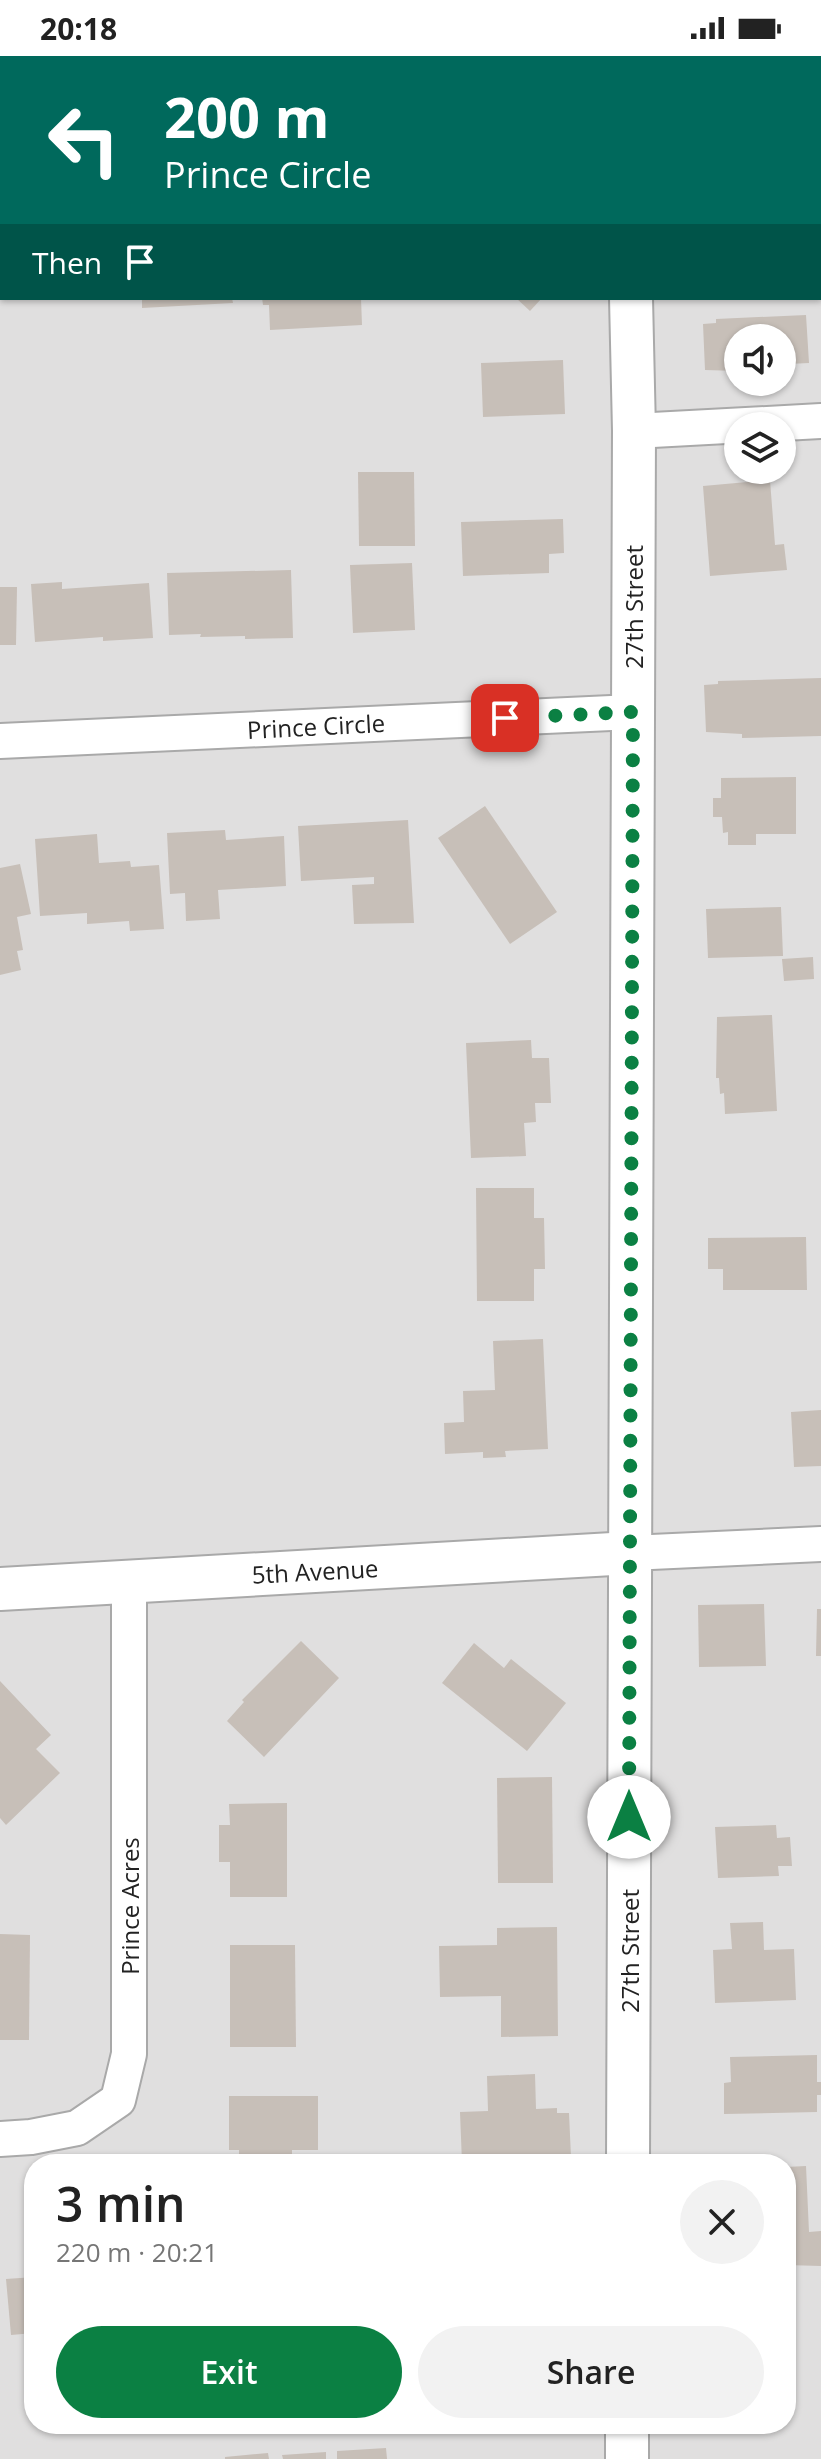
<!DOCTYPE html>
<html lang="en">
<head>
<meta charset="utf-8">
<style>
	body { margin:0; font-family:"Open Sans",sans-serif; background:#f2f2f2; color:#222; height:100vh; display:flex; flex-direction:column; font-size:30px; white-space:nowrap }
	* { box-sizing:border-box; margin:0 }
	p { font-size:26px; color:#767676 }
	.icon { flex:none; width:44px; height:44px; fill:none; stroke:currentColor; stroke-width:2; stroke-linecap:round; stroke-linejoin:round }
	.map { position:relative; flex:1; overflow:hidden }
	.sheet { position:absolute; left:24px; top:2098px; width:772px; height:280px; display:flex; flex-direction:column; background:#fff; border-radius:32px; box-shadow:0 2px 6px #0004 }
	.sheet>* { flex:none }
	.top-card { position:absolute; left:0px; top:0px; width:822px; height:244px; box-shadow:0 2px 6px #0004; background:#00695c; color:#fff; overflow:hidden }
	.tools { position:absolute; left:724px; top:268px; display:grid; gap:16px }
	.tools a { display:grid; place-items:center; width:72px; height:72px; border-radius:50%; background:#fff; box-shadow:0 2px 6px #0004; font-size:40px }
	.pin { position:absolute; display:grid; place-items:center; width:68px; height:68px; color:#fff; margin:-34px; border-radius:16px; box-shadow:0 4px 12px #0006 }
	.me { position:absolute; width:88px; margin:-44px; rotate:0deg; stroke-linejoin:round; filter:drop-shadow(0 0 6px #0008) }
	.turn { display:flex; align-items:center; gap:28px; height:168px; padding:0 32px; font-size:36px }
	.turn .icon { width:104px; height:104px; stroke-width:2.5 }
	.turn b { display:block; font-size:56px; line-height:68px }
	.then { display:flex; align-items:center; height:76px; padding:0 32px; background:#0003; gap:16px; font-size:30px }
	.round { display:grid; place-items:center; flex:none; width:84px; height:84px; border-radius:42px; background:#f2f2f2 }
	.summary { display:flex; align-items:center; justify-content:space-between; height:136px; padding:0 32px }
	h1 { font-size:48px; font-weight:600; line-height:60px }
	.cta { display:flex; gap:16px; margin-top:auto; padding:16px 32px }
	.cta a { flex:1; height:92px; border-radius:48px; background:#0b8043; color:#fff; font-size:32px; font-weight:600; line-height:92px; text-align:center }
	.cta a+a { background:#f2f2f2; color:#222 }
	.status { display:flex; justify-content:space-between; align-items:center; height:56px; padding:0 40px; background:#fff; direction:ltr }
	.status svg { height:22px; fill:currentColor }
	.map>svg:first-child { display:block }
</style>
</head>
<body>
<div class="status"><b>20:18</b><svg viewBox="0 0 49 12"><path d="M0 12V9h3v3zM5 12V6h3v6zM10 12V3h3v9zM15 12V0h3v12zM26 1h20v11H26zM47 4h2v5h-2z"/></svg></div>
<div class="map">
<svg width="821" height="2403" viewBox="0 0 821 2403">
	<rect width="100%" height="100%" fill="#f2efe9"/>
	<path fill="#e0dfdf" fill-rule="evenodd" d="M 0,0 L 821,0 L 821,2403 L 0,2403 ZM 2,2 L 820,2 L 820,242 L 2,242 ZM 738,282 L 782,282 L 782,326 L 738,326 ZM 738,370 L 782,370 L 782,414 L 738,414 ZM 34,2108 L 786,2108 L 786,2368 L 34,2368 Z"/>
	<g fill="#c7bfb8">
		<polygon points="142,242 232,242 233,247 142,252"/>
		<polygon points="262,242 361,242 362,269 270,274 269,249 263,249"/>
		<polygon points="516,242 542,242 530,255"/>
		<polygon points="806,259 809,307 788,308 789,312 782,313 782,282 738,282 738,315 705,314 703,268 716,267 716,263"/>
		<polygon points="563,304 565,358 483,361 481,307"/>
		<polygon points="358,416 414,416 415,490 359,490"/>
		<polygon points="770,424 775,489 784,488 787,514 710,520 703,430"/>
		<polygon points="563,463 564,497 549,498 549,517 463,520 461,466"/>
		<polygon points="412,507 415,574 353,577 350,509"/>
		<polygon points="291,514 293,582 245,583 245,580 200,581 201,578 169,579 167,517"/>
		<polygon points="62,526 62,533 149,527 153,582 103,585 103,581 35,586 31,528"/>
		<polygon points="0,531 17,531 16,589 0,589"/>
		<polygon points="821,622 821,680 742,682 742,678 706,676 704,629 718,628 718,625"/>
		<polygon points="796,721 796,778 756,778 756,789 728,789 728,776 723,777 722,761 713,761 713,742 721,742 721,722"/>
		<polygon points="485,750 557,856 510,888 438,782"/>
		<polygon points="408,764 414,867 354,868 352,829 374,828 374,821 301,825 298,770"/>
		<polygon points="225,774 226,784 284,780 286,830 218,834 220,863 186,865 185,837 170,838 167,777"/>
		<polygon points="97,778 99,807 130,805 131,811 159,809 164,873 130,875 129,865 87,868 87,857 40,860 35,783"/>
		<polygon points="20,808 31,858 17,861 23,894 17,895 21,914 0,919 0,812"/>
		<polygon points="781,851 783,900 708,902 706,853"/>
		<polygon points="813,901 814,923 784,925 782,903"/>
		<polygon points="772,959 777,1055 725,1058 724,1037 720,1038 719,1022 716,1022 717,961"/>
		<polygon points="531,984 532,1002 549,1002 551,1047 535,1047 536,1066 524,1067 526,1100 471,1102 466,987"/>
		<polygon points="476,1132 534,1132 534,1162 544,1162 545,1213 534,1213 534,1245 477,1245"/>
		<polygon points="806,1181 807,1234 723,1234 723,1213 708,1213 708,1182"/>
		<polygon points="543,1283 548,1393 505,1395 506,1401 483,1402 483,1396 445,1398 444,1367 464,1366 463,1335 495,1334 493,1285"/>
		<polygon points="821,1354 821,1410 794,1411 791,1356"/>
		<polygon points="764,1548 766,1610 699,1611 698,1549"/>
		<polygon points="817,1553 821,1553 821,1600 816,1600"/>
		<polygon points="301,1585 339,1622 264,1701 227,1665 244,1646 242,1644"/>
		<polygon points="474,1587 504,1612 511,1603 566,1647 527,1695 442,1627"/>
		<polygon points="0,1625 51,1679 36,1693 60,1717 6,1769 0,1762"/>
		<polygon points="552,1721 553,1827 498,1827 497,1722"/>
		<polygon points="287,1747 287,1841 230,1841 230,1806 219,1806 219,1769 230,1769 229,1748"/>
		<polygon points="776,1769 777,1782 790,1781 792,1810 778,1810 779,1820 718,1822 715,1771"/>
		<polygon points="763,1866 764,1894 794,1893 796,1944 715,1947 713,1894 732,1893 730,1867"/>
		<polygon points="557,1871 558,1980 501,1981 501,1940 440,1941 439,1890 497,1889 497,1872"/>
		<polygon points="0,1878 30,1879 29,1984 0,1984"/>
		<polygon points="230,1889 295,1889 296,1991 230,1991"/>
		<polygon points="817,1999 817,2026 821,2026 821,2039 817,2039 817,2056 724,2058 724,2027 731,2026 730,2001"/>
		<polygon points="535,2018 536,2053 557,2052 557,2057 569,2057 571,2101 560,2101 560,2105 462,2107 460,2056 488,2055 487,2020"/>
		<polygon points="229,2040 318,2040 318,2094 292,2094 292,2108 239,2108 239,2094 229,2094"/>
		<polygon points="806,2110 809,2176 821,2175 821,2210 786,2209 786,2111"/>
		<polygon points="34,2221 34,2277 11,2279 6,2223"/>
		<polygon points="386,2392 387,2403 337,2403 337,2395"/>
		<polygon points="326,2396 326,2403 283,2403 282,2399"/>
		<polygon points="268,2397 269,2403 225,2403 225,2401"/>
	</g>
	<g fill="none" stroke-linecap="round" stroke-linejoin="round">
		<g stroke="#a9a9a9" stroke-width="38">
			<g id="minor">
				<polyline points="0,134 2,134"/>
				<polyline points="634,375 821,365"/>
				<polyline points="0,685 633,656"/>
				<polyline points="630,1497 821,1488"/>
				<polyline points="0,2083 31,2081 77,2072 118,2044 129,1998 129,1526"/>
			</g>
		</g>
		<g stroke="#a9a9a9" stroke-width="46">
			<g id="tertiary">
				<polyline points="628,2 628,0"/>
				<polyline points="0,1533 630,1497"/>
				<polyline points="628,2108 634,375 631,242"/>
				<polyline points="627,2403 627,2368"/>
			</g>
		</g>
		<use href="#minor" stroke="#fff" stroke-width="34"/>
		<use href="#tertiary" stroke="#fff" stroke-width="42"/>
	</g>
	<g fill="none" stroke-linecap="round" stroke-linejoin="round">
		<polyline stroke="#0b8043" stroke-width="14" stroke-dasharray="0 25.2" points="505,662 633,656 629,1761"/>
	</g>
	<g text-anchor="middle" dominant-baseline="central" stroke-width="7" stroke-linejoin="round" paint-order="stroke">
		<g font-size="24" fill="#222" stroke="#fff">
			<text transform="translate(633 551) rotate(-90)">27th Street</text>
			<text transform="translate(316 670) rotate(-3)">Prince Circle</text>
			<text transform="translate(315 1515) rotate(-3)">5th Avenue</text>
			<text transform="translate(129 1850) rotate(-90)">Prince Acres</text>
			<text transform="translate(629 1895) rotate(-90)">27th Street</text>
		</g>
	</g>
</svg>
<div class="tools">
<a><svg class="icon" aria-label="sound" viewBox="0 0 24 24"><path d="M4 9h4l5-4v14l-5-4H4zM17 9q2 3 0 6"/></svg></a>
<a><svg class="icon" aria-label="layers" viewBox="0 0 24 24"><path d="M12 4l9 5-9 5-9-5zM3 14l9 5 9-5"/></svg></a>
</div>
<div class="pin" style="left:505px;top:662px;background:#d93025"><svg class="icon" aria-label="arrive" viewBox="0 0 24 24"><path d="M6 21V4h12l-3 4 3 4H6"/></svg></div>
<svg class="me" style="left:629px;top:1761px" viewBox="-20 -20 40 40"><circle r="19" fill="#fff"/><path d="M0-13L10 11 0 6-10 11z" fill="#0b8043"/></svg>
<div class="top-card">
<div class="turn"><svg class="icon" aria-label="left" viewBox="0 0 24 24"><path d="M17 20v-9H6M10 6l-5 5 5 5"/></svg><div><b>200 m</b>Prince Circle</div></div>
<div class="then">Then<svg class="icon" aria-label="arrive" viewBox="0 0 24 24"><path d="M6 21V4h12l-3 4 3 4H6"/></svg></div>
</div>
<section class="sheet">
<div class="summary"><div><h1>3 min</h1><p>220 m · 20:21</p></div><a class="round"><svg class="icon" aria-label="close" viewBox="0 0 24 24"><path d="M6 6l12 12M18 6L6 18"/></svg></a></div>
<div class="cta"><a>Exit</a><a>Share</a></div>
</section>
</div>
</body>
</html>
